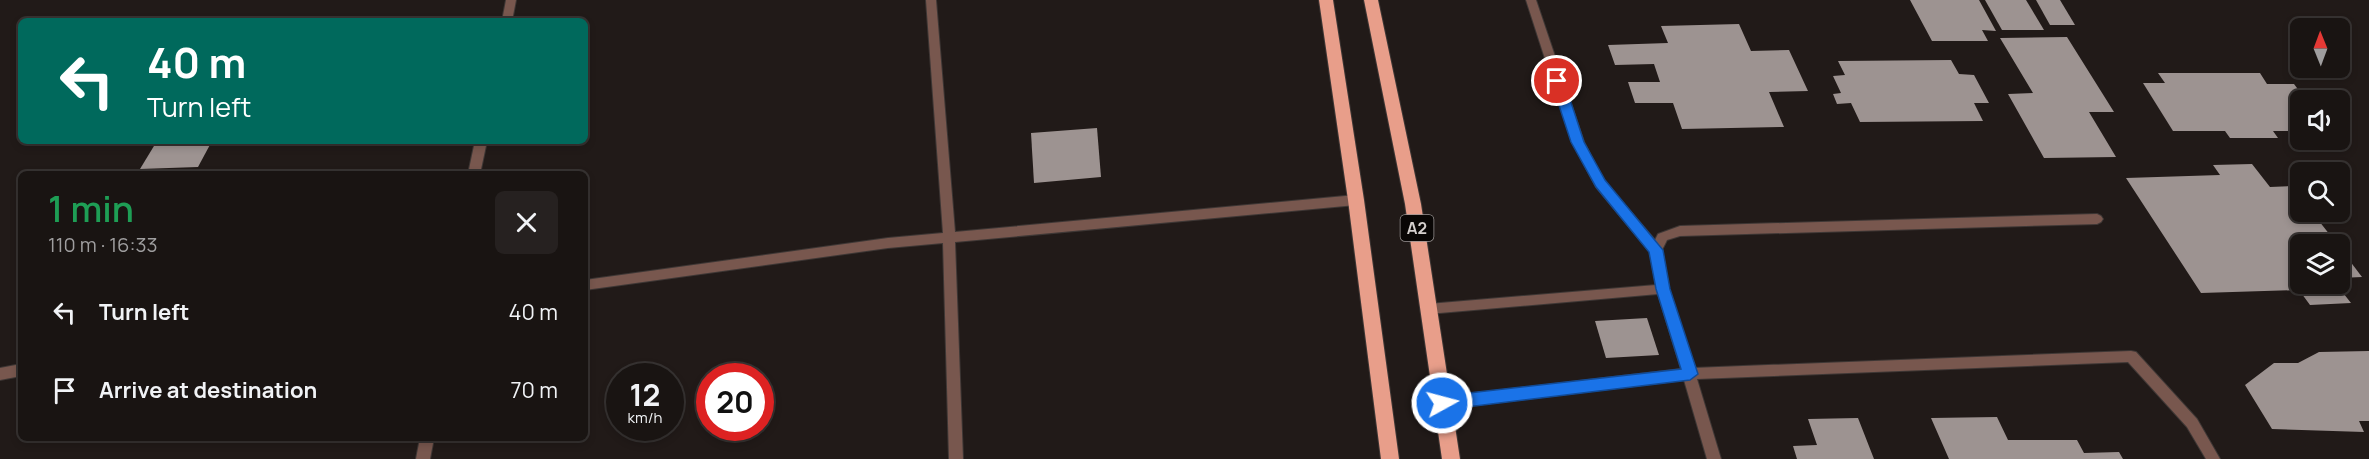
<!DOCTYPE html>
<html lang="en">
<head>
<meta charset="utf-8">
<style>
	body { margin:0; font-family:Manrope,sans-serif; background:#262120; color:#f1f3f6; height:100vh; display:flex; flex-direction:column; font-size:22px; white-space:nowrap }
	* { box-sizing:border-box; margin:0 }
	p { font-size:20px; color:#9f9e9f }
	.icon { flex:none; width:33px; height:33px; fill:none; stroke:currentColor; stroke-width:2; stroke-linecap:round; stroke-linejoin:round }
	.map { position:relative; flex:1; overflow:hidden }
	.side { position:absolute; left:18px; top:171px; width:570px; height:270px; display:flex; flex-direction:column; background:#191412; border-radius:9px; box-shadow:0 3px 9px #0003,0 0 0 2px #373332 }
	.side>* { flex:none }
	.guide { position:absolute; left:18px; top:18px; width:570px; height:126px; border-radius:9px; box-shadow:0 3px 9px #0003,0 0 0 2px #373332; background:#00695c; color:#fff; overflow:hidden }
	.needle { width:39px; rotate:359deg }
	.tools { position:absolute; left:2290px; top:18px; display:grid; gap:12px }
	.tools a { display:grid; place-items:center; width:60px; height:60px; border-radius:9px; background:#191412; box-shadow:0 3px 9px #0003,0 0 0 2px #373332; font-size:30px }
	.speed { position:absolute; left:606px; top:363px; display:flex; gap:12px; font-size:30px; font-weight:700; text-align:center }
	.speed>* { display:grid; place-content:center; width:78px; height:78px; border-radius:50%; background:#191412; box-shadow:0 3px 9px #0003,0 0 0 2px #373332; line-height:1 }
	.speed small { font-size:15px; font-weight:400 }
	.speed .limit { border:9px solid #d22; background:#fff; color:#111 }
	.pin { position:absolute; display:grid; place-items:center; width:51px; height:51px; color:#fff; margin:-26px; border:3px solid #fff; border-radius:50%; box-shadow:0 2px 6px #0007 }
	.me { position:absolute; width:66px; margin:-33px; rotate:83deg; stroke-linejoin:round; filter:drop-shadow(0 0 4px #0008) }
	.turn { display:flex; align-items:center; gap:21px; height:126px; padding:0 30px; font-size:27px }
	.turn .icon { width:78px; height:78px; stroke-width:2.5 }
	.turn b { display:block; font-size:42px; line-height:51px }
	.round { display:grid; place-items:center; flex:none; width:63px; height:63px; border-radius:9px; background:#262120 }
	.summary { display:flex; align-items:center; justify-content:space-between; height:102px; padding:0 30px }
	h1 { font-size:36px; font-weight:600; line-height:45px; color:#1e9e55 }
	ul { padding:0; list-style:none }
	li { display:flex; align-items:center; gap:18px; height:78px; padding:0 30px }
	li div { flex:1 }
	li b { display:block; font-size:22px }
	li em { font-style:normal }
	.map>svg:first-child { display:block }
</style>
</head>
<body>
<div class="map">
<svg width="2369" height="459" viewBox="0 0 2369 459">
	<rect width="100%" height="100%" fill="#211a18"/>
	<g fill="#9d9391">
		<polygon points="1910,0 1979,0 1996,31 1982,30 1988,41 1932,41"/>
		<polygon points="1985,0 2026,0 2044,30 2002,30"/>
		<polygon points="2036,0 2060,0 2075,25 2050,25"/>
		<polygon points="1739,24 1751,51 1789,50 1808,91 1769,92 1784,127 1682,129 1673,103 1635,103 1628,82 1660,82 1654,64 1615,65 1608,45 1668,43 1661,26"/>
		<polygon points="2067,37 2114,112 2089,112 2116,157 2044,158 2008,94 2033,93 2000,38"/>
		<polygon points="1951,60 1959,74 1974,75 1989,103 1974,103 1983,121 1860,122 1851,103 1837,104 1833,94 1841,93 1833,76 1845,75 1838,61"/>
		<polygon points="2158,73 2260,73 2267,84 2294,84 2306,100 2301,100 2301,131 2273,131 2278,138 2230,138 2225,131 2173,131 2143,83 2165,83"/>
		<polygon points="1097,128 1101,177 1034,183 1031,133"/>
		<polygon points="157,141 212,141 198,167 140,169"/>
		<polygon points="2252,164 2270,187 2293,186 2301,197 2301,212 2312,212 2337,244 2301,244 2301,284 2336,284 2351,303 2310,305 2299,290 2201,293 2126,178 2220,175 2213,165"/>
		<polygon points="2340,248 2362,277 2340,278"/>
		<polygon points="1647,318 1659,355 1606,358 1595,321"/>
		<polygon points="2369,351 2369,421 2359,421 2364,432 2272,429 2245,385 2274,363 2298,363 2319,352"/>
		<polygon points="1997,417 2008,440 2077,440 2084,453 2119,452 2123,459 1949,459 1931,418"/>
		<polygon points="1858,418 1874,459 1797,459 1793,446 1817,445 1808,419"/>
	</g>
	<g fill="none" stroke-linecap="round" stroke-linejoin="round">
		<g stroke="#3e3735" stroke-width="2">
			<polygon id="service" points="1526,0 1536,0 1584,142 1604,181 1655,240 1658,234 1680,226 2097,214 2101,216 2103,219 2101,222 2097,224 1680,236 1667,240 1662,250 1669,289 1693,368 2131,351 2136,352 2197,419 2220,459 2206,459 2187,427 2128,362 1697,379 1721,459 1707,459 1684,380 1442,409 1437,407 1435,403 1437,399 1442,397 1681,369 1658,294 1428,314 1424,313 1422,309 1424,305 1428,304 1656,285 1650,252 1596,187 1572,142"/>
		</g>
		<g stroke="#3e3735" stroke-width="2">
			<g id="minor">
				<polygon points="506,0 516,0 512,21 502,21"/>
				<polygon points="926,0 936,0 955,232 1356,195 1362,200 1356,205 955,242 963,459 949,459 943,243 888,248 585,290 585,280 888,238 943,233"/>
				<polygon points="475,141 487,141 480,174 468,174"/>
				<polygon points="21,364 21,376 0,380 0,368"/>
				<polygon points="420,438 434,438 430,459 416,459"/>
			</g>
		</g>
		<g stroke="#3e3735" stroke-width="2">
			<g id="trunk">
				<polygon points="1319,0 1333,0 1364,200 1399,459 1381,459 1348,200"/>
				<polygon points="1364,0 1378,0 1421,204 1460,459 1442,459 1405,204"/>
			</g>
		</g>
		<use href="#service" fill="#78574e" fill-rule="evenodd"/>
		<use href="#minor" fill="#78574e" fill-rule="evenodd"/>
		<use href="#trunk" fill="#e89e8a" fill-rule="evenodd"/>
	</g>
	<polygon fill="#1a73e8" stroke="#114b97" stroke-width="1.5" points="1557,77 1564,81 1584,142 1605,180 1663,250 1670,289 1698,374 1690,380 1442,410 1435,403 1442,396 1681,369 1656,289 1649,252 1596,187 1571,142 1551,81"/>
	<g text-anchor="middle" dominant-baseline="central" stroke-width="6" stroke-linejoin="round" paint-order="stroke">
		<rect fill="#090605" stroke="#989392" stroke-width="1.5" x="1400.5" y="215" width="33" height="26" rx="4.5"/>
		<g font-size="16" font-weight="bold" fill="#d5d0ce">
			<text x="1417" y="228">A2</text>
		</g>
	</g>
</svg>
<div class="tools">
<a><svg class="needle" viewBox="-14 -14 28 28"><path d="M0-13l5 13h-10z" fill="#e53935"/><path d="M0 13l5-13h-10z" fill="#9f9e9f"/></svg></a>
<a><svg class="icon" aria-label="sound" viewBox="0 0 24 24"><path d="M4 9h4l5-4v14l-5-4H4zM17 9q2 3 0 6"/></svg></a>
<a><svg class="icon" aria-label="search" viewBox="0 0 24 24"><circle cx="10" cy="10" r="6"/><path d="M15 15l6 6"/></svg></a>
<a><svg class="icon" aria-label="layers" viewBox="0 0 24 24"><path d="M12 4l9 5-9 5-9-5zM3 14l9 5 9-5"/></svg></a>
</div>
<div class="speed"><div>12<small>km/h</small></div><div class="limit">20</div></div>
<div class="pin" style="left:1557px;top:81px;background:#d93025"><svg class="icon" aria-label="arrive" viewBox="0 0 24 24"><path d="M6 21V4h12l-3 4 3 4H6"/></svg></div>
<svg class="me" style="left:1442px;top:403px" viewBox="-20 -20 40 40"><circle r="17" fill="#1a73e8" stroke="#fff" stroke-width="3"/><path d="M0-11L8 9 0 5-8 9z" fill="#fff"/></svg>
<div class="guide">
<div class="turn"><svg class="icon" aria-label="left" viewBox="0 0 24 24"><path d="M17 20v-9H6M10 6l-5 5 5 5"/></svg><div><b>40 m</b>Turn left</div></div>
</div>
<section class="side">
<div class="summary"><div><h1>1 min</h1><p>110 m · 16:33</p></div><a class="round"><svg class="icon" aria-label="close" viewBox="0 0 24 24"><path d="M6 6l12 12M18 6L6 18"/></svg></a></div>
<ul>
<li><svg class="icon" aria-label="left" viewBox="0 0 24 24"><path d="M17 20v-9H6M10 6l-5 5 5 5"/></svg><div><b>Turn left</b></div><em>40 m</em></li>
<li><svg class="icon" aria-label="arrive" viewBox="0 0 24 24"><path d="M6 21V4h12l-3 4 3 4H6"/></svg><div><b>Arrive at destination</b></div><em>70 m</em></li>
</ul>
</section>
</div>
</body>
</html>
